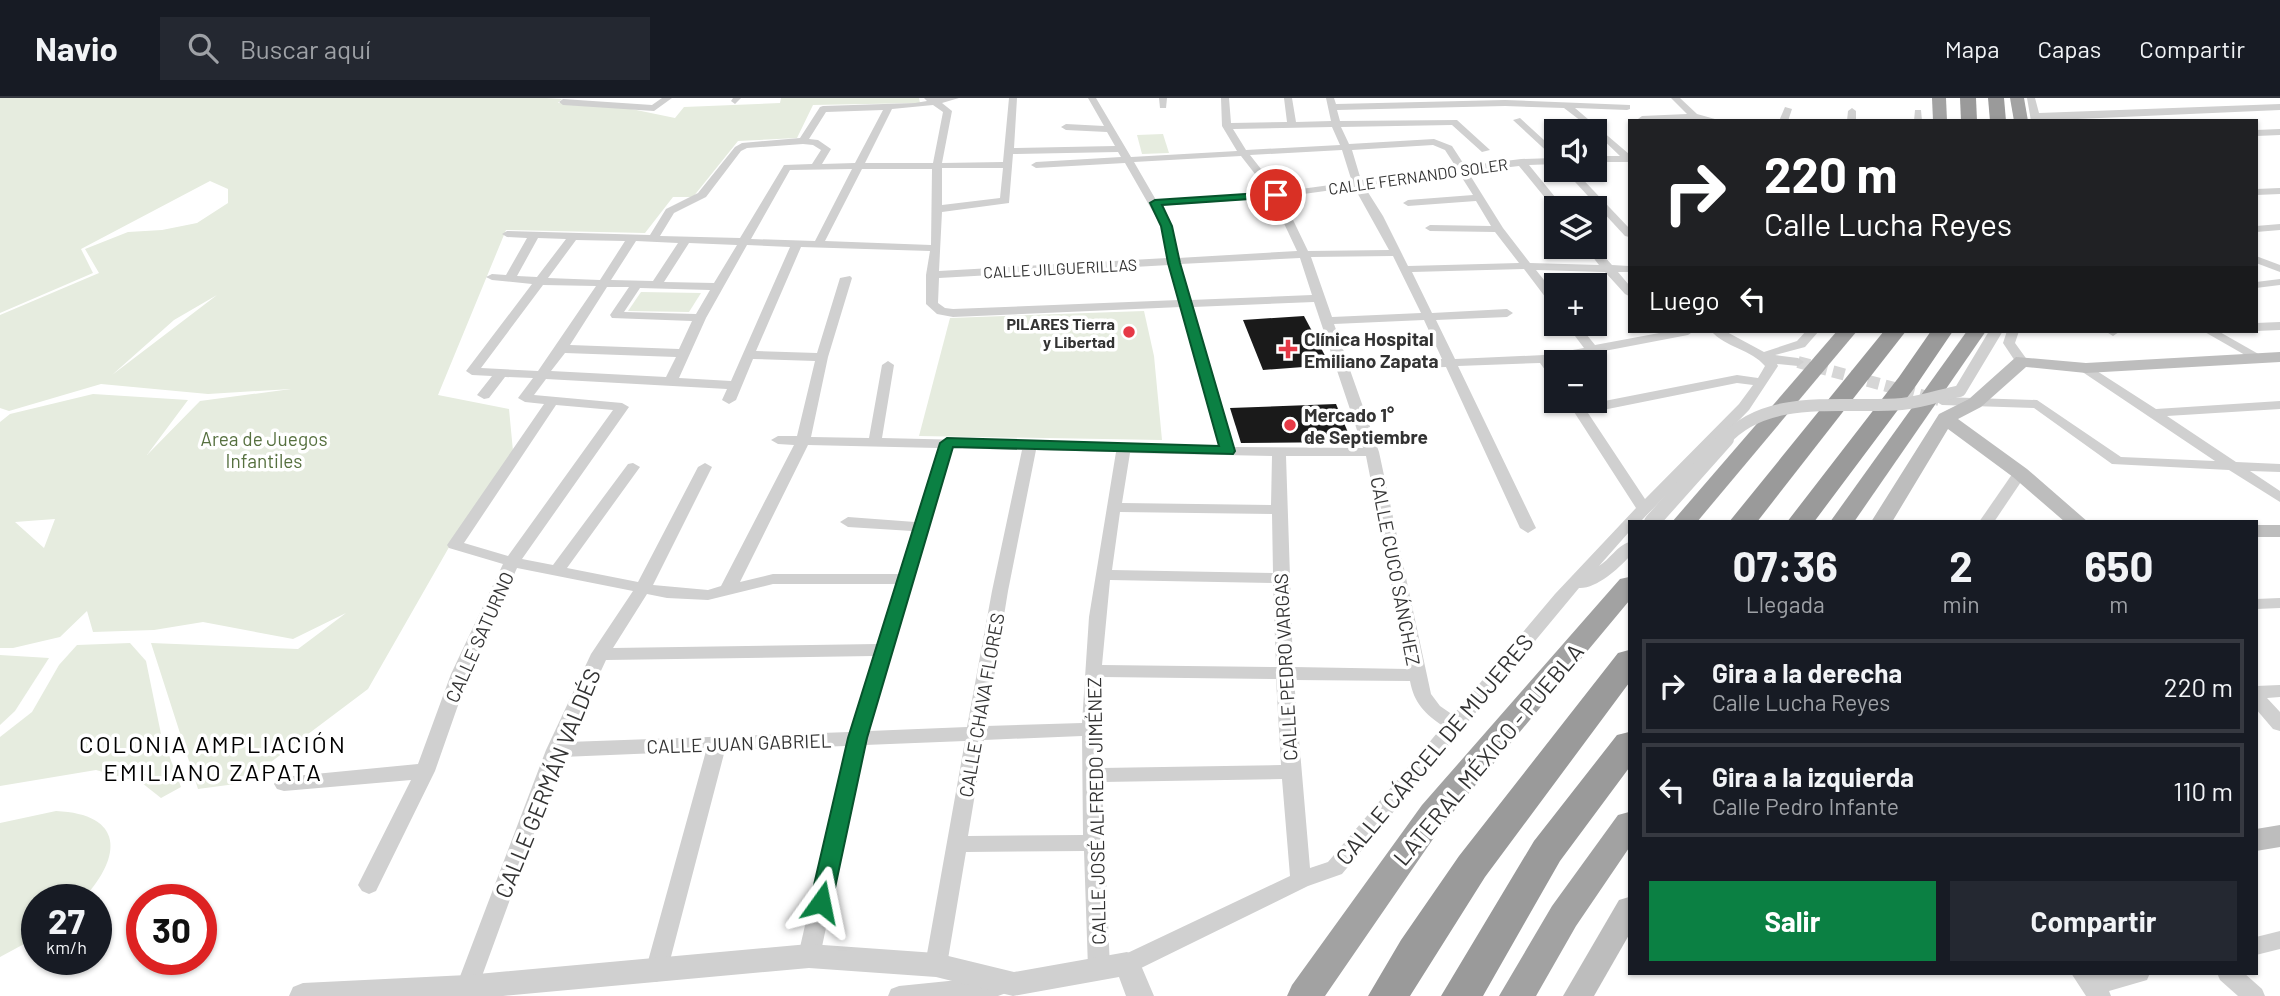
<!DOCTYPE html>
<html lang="es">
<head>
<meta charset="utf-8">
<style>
	body { margin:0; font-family:Barlow,sans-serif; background:#242831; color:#f1f3f6; height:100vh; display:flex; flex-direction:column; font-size:26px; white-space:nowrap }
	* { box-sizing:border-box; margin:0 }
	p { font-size:23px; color:#9ea1a6 }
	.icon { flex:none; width:38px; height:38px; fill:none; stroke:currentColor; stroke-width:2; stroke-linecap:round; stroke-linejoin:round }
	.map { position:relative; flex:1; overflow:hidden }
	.panel { position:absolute; left:1628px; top:422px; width:630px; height:455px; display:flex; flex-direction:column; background:#171b24; border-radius:0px; box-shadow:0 2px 5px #0004 }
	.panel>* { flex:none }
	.guide { position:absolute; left:1628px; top:21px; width:630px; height:214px; border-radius:0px; box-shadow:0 2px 5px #0004; background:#202124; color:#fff; overflow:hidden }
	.tools { position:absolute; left:1544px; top:21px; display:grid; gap:14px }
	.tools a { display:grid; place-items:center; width:63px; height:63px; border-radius:0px; background:#171b24; box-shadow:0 2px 5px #0004; font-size:35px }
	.speed { position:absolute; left:21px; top:786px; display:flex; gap:14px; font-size:35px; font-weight:700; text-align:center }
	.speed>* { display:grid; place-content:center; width:91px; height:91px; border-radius:50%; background:#171b24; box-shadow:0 2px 5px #0004; line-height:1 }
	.speed small { font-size:18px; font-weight:400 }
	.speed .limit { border:10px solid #d22; background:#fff; color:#111 }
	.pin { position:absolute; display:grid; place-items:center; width:60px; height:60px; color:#fff; margin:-30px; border:4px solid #fff; border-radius:50%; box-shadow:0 2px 7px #0007 }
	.me { position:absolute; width:77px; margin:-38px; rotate:12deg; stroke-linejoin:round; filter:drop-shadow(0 0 5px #0008) }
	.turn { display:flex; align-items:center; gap:24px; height:147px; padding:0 21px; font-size:32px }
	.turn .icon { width:91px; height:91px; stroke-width:2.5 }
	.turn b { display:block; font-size:49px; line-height:60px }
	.then { display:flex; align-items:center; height:66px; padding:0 21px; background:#0003; gap:14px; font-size:26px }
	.eta { display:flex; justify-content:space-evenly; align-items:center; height:119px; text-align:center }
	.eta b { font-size:42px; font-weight:700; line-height:49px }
	.primary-button { display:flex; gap:14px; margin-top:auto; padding:14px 21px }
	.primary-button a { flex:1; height:80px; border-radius:0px; background:#0b8043; color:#fff; font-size:28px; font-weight:700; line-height:80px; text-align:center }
	.primary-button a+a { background:#242831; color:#f1f3f6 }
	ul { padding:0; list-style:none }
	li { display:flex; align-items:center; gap:21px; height:94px; margin:0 14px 10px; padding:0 7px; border:4px solid #363941; border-radius:0px }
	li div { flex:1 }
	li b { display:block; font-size:26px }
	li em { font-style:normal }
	header { display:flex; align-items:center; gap:42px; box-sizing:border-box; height:98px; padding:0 35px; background:#171b24; border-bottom:2px solid #363941 }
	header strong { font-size:33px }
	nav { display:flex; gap:38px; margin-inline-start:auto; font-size:24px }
	.search { width:490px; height:63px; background:#242831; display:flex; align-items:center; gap:18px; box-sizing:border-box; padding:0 24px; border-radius:0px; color:#9ea1a6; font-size:26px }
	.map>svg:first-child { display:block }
</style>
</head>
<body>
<header>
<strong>Navio</strong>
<div class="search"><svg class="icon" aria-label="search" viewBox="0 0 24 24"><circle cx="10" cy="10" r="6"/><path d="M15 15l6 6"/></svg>Buscar aquí</div>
<nav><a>Mapa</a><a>Capas</a><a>Compartir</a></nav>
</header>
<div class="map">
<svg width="2280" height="898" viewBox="0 0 2280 898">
	<rect width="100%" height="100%" fill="#fff"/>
	<g fill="#e6ecdf" fill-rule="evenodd">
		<path d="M 0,0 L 546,0 L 562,1 L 558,5 L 612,7 L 675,20 L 684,9 L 780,5 L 781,0 L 919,0 L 920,5 L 813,7 L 797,40 L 738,43 L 693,99 L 673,99 L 645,135 L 506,132 L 438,297 L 509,311 L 513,353 L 452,444 L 368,591 L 243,685 L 198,691 L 151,545 L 298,551 L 346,515 L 293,541 L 203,524 L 154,532 L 93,534 L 87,513 L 60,539 L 13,550 L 0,550 L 0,324 L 10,316 L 93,296 L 188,302 L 147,357 L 200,303 L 291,291 L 208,296 L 101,286 L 9,313 L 0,310 L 0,217 L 99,175 L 85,151 L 128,134 L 162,132 L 197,125 L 228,105 L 228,91 L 210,83 L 81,151 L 93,175 L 0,215 ZM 217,197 L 112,277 L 174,222 ZM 55,421 L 44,450 L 15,424 Z"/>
		<polygon points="1163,36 1169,55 1142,56 1137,37"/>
		<polygon points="641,194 701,195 689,214 628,213"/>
		<polygon points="1144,213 1154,258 1162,342 919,338 950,220"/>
		<polygon points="130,545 146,563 161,636 181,689 161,700 142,685 96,672 0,688 0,639 32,614 59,567 77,547"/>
		<polygon points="0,557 49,560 15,613 0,627"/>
		<path d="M 56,713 C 124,716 123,758 83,801 L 37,802 L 37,839 L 0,859 L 0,725 Z"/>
	</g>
	<g fill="#1a1a1a">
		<polygon points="1304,218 1330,267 1263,272 1243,222"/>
		<polygon points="1336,306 1352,344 1241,345 1230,310"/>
	</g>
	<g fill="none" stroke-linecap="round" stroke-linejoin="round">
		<polyline stroke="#d6d6d6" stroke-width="12" stroke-dasharray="12 6" stroke-linecap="butt" points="1798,264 1939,302"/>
		<g fill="#d0d0d0" fill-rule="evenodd">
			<polygon points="662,0 672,0 654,13 563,7 559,4 563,1 652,7"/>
			<polygon points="733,0 741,0 735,6 731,3"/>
			<path d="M 924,0 L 959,0 L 942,5 L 952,13 L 942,65 L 1003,64 L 1009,0 L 1017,0 L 1014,50 L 1115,48 L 1107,34 L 1066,32 L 1061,29 L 1066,26 L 1104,28 L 1088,0 L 1096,0 L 1131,59 L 1237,53 L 1222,28 L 1221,0 L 1229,0 L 1231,25 L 1287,24 L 1284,0 L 1292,0 L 1296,24 L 1331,23 L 1326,0 L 1334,0 L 1336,6 L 1505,2 L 1630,7 L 1630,11 L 1627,12 L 1575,10 L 1629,56 L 1629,64 L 1594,64 L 1594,58 L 1620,58 L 1594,33 L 1564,10 L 1505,8 L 1337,12 L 1340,23 L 1457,22 L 1490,52 L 1482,54 L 1452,27 L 1341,29 L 1349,46 L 1434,41 L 1452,48 L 1465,68 L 1521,61 L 1554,60 L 1513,22 L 1520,20 L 1556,53 L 1556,66 L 1529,67 L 1564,110 L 1555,112 L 1519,68 L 1468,74 L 1503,130 L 1530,165 L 1599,167 L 1585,149 L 1594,147 L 1612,167 L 1629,168 L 1629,174 L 1618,174 L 1629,187 L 1629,198 L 1625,196 L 1605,174 L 1536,172 L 1556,197 L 1556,208 L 1552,208 L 1524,171 L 1412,174 L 1432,215 L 1507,211 L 1513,215 L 1507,219 L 1436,222 L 1455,261 L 1544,257 L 1584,250 L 1566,226 L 1578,226 L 1595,247 L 1670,233 L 1694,233 L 1688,237 L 1552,263 L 1556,268 L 1556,281 L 1551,280 L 1540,265 L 1458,268 L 1536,430 L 1528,435 L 1520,430 L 1446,269 L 1350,272 L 1379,354 L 1431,596 L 1440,608 L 1453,617 L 1555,496 L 1636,410 L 1567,303 L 1581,303 L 1584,307 L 1737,277 L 1758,280 L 1765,268 C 1752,252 1725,249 1711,233 L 1725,233 L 1764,254 L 1797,243 L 1806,233 L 1819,233 L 1805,249 L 1775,257 L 1798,260 L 1804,264 L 1798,268 L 1777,266 L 1778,268 L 1749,312 L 1640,424 L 1629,424 L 1629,434 L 1599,468 C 1609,462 1618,447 1629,444 L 1629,459 C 1618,471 1596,491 1579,490 L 1342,776 L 1308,788 L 1135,873 L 1127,876 L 1119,873 L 1116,866 L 1119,859 L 1290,778 L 1282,681 L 1102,684 L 1110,870 L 1107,877 L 1099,880 L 1091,877 L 1088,870 L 1084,753 L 966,754 L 947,867 L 944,874 L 936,877 L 928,874 L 925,867 L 965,643 L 865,647 L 820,858 L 817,865 L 809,868 L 801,865 L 798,858 L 846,648 L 725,652 L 667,874 L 664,881 L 656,884 L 648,881 L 645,874 L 706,653 L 562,659 L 478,889 L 475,896 L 459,896 L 456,889 L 546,652 L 591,556 L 633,493 L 517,470 L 469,576 L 435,673 L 376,793 L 369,796 L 362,793 L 358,787 L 411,682 L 284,693 L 277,691 L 274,686 L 277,681 L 284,679 L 418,666 L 451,576 L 503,466 L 449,450 L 447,447 L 544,306 L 525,304 L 518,300 L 533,280 L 505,279 L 489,300 L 484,301 L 477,297 L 492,278 L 472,277 L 466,273 L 532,186 L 492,182 L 486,179 L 492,176 L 506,177 L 527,140 L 507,139 L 502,136 L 507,133 L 650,137 L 666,111 L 698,95 L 735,49 L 742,45 L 800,40 L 820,9 L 823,8 L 915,5 L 927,3 ZM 933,7 L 943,14 L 933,65 L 865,65 L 892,11 ZM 883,12 L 855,65 L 822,66 L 831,51 L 818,42 L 809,41 L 826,14 ZM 1332,29 L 1340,47 L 1246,52 L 1233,31 ZM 803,46 L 813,47 L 821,52 L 812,66 L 784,67 L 740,140 L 660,138 L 674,115 L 706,99 L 741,53 L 747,50 ZM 1433,47 L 1445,52 L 1456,69 L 1361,82 L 1352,52 ZM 1342,52 L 1352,84 L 1279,94 L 1250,57 ZM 1118,54 L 1121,59 L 1036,64 L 1031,67 L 1036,70 L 1125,65 L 1161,128 L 1167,160 L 939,173 L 942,114 L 1009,105 L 1013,56 ZM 1241,58 L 1269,94 L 1156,102 L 1134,64 ZM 942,70 L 1003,70 L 1000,100 L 942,107 ZM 852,71 L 815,143 L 751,141 L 790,72 ZM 862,71 L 932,71 L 931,147 L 825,143 ZM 1459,75 L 1473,97 L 1408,102 L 1403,105 L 1408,108 L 1476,103 L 1491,128 L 1430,127 L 1425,130 L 1430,133 L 1495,134 L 1519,165 L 1408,168 L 1383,118 L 1364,88 ZM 1354,89 L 1389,152 L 1308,153 L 1282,99 ZM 1272,100 L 1297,153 L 1178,160 L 1171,128 L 1159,108 ZM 538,140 L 566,141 L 537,179 L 517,178 ZM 576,142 L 625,143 L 600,182 L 548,180 ZM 636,143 L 678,145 L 653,183 L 611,182 ZM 689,145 L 737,147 L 714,185 L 664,184 ZM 747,147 L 790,149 L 731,283 L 679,280 L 706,220 ZM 801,149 L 930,153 L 926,177 L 926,206 L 937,216 L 953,219 L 1181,209 L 1220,348 L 882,340 L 894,267 L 888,263 L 882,267 L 869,340 L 811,339 L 828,259 L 852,180 L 850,178 L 840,180 L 817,255 L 756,253 ZM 1393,158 L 1421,215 L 1332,219 L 1311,159 ZM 1300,160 L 1312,197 L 1190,202 L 1180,166 ZM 1169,167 L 1179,202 L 953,211 L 945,210 L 938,205 L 939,180 ZM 543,187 L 596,188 L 538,273 L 481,270 ZM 607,189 L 629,189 L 610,217 L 612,220 L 692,223 L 679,251 L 570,247 ZM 640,190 L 710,192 L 696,216 L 624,214 ZM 1314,204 L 1363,350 L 1234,349 L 1193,209 ZM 1424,222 L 1442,261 L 1348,265 L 1334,226 ZM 565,255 L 676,259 L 666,279 L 551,273 ZM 753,261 L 815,263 L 797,338 L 778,338 L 771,342 L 778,346 L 794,347 L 721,488 L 708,492 L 653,487 L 712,369 L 705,365 L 698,369 L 638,484 L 567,470 L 640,369 L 633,365 L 628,366 L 553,467 L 522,461 L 629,309 L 622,305 L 534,297 L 546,281 L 727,291 L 722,302 L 729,306 L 736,302 ZM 1737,285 L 1753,287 L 1739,306 L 1645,401 L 1588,315 ZM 556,307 L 613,312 L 508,458 L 464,445 ZM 808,347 L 938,350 L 915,424 L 848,419 L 840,424 L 848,429 L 912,433 L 899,476 L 773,476 L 740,484 ZM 952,350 L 1022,352 L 992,493 L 967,629 L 869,633 ZM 1036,352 L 1116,354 L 1089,519 L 1082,625 L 986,628 L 1008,493 ZM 1130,355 L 1272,358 L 1271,407 L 1122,405 ZM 1286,358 L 1366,358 L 1408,571 L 1293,569 ZM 1120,414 L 1272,416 L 1273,475 L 1112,472 ZM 1110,482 L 1273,485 L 1276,569 L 1102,567 ZM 773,486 L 896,486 L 877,546 L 613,550 L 647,496 L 667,500 L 708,502 ZM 873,558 L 850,634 L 568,644 L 606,562 ZM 1102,579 L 1276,581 L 1281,667 L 1101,670 ZM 1294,582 L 1410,583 C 1414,605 1425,616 1443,628 L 1328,764 L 1310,770 ZM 1082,638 L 1083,737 L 968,738 L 984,642 Z"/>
			<polygon points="1159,0 1167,0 1166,10 1160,10"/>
			<polygon points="1671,0 1680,0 1697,16 1722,23 1638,21 1642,18 1687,16"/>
			<polygon points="2027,0 2035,0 2039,15 2280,6 2280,12 2031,23"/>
			<polygon points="1785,9 1792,11 1788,23 1779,23"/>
			<polygon points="1852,10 1856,13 1856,23 1847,23 1848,13"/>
			<polygon points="1915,12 1921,12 1922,23 1914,23"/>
			<polygon points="2280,31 2280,37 2256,38 2256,32"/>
			<polygon points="1564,72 1574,72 1629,130 1629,139 1625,138"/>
			<polygon points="2280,90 2280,96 2256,97 2256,91"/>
			<polygon points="2280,126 2280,132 2256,134 2256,128"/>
			<polygon points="2256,158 2280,167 2280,174 2256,165"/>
			<polygon points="2280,181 2280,187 2256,190 2256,184"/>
			<polygon points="2280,224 2280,232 2256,233 2256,225"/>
			<polygon points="2007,233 2019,233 2015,245 2028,263 2027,266 2017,266 2003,245"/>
			<polygon points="2105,233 2118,233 2119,234 2113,238"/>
			<polygon points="2203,233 2218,233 2262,258 2256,262 2252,261"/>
			<polygon points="2086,266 2156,311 2280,303 2280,311 2167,318 2236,364 2280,366 2280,374 2250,373 2280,393 2280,404 2229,372 2112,366 2034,310 1942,307 1935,303 1942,299 2037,302 2121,359 2215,363 2081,273 2080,270"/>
			<polygon points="2020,371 2027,375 1994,424 1979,424 2015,372"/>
			<polygon points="2280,500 2280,510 2256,511 2256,501"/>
			<polygon points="2280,587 2280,599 2267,600 2280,614 2280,633 2273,631 2256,611 2256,588"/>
			<polygon points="2280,833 2280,851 2256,857 2256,839"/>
			<polygon points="2071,875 2150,875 2147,882 2109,893 2111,898 2086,898"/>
			<polygon points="2217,875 2244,875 2262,891 2265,898 2238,898 2220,882"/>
			<polygon points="998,878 1006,881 1009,888 1006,895 998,898 888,898 891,891 899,888"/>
		</g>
		<polygon fill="#d0d0d0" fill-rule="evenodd" points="809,846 936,855 1014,874 1127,854 1137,858 1154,898 1126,898 1119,879 1013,898 936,879 809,870 503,898 289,898 293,889 303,885 467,877"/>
		<g fill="#bdbdbd" fill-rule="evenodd">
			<polygon points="2280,254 2280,264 2086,275 2026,269 1981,309 1958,321 2027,371 2088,424 2065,424 2013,379 1948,331 1892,424 1871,424 1939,316 1969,301 2016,259 2086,265"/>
			<rect x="2256" y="427" width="24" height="12"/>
			<polygon points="2280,727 2280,749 2256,753 2256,731"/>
			<polygon points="1629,799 1629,837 1594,898 1563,898 1619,802"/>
		</g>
		<g fill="#a2a2a2" fill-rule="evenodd">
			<polygon points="1932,0 1946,0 1947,23 1933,23"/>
			<polygon points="2010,0 2024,0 2028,23 2014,23"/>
			<polygon points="1837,233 1857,233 1697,424 1672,424"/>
			<polygon points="1967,233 1986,233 1854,424 1830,424"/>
			<polygon points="1629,479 1629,503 1444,725 1325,898 1287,898 1292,887 1422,707 1620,481"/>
			<polygon points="1629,714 1629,750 1576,828 1536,898 1499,898 1552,808 1618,717"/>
		</g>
		<g fill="#9a9a9a" fill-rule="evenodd">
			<polygon points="1960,0 1976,0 1977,23 1961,23"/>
			<polygon points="1988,0 2004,0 2006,23 1990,23"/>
			<polygon points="1884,233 1906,233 1757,424 1729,424"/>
			<polygon points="1931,233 1953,233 1915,289 1814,424 1787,424 1899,279"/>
			<polygon points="1629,552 1629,585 1485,779 1410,898 1368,898 1401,842 1459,758 1618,555"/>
			<polygon points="1629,634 1629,670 1560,763 1483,898 1441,898 1534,743 1617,637"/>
		</g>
		<path stroke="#d0d0d0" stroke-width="12" d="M 1725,342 C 1768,294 1844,311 1902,306 C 1922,304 1941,297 1960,293 L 1996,233"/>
		<polyline stroke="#d0d0d0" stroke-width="16" points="1652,424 1726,341"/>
	</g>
	<polygon fill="#0b8043" stroke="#07532c" stroke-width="2" points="1276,94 1280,94 1280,99 1162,107 1172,128 1180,165 1235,353 1233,356 953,349 867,640 832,804 829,810 821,813 813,810 810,804 848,640 940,345 947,340 1219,348 1168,165 1161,128 1150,105 1155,102"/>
	<g fill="#e63946" stroke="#fff" stroke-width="2.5">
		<circle cx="1129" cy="234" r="7"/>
		<path d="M1284.5 240.5h7v7h7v7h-7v7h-7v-7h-7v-7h7z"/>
		<circle cx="1290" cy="327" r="7"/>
	</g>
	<g text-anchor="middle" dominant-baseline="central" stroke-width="7" stroke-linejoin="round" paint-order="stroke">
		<g font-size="16" fill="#333" stroke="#fff">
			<text transform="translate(1418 78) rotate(-8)">CALLE FERNANDO SOLER</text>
			<text transform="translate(1060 170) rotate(-3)">CALLE JILGUERILLAS</text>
		</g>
		<g font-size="16" font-weight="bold" fill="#333" stroke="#fff" text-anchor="end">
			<text x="1115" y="225">PILARES Tierra<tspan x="1115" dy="18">y Libertad</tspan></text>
		</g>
		<g font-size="19" font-weight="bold" fill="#333" stroke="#fff" text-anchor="start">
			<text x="1304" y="240">Clínica Hospital<tspan x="1304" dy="22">Emiliano Zapata</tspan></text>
			<text x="1304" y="316">Mercado 1°<tspan x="1304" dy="22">de Septiembre</tspan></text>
		</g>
		<g font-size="19" fill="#56703f" stroke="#fff">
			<text x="264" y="340">Area de Juegos<tspan x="264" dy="22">Infantiles</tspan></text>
		</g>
		<g font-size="19" fill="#333" stroke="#fff">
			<text transform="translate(1396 473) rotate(79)">CALLE CUCO SÁNCHEZ</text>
			<text transform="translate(479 539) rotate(-66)">CALLE SATURNO</text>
			<text transform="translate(1285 569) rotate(-93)">CALLE PEDRO VARGAS</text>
			<text transform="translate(981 607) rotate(-80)">CALLE CHAVA FLORES</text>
			<text transform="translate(739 645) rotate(-2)">CALLE JUAN GABRIEL</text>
			<text transform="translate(1096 713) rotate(-91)">CALLE JOSÉ ALFREDO JIMÉNEZ</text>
		</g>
		<g font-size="23" fill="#333" stroke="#fff">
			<text transform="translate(1434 651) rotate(-50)">CALLE CÁRCEL DE MUJERES</text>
			<text transform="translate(1488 656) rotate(-50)">LATERAL MÉXICO - PUEBLA</text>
			<text transform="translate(547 685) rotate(-68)">CALLE GERMÁN VALDÉS</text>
		</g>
		<g font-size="24" letter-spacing="2" fill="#000" stroke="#fff">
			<text x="213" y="645">COLONIA AMPLIACIÓN<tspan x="213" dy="28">EMILIANO ZAPATA</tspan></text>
		</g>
	</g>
</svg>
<div class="tools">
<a><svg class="icon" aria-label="sound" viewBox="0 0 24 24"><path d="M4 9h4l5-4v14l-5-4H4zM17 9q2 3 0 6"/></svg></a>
<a><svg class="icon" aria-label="layers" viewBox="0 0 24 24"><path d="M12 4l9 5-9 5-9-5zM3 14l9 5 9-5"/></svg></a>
<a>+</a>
<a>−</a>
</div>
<div class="speed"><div>27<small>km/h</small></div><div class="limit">30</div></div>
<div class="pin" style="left:1276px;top:97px;background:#d93025"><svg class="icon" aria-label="arrive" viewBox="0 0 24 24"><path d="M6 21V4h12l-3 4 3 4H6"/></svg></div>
<svg class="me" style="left:821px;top:804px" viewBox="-20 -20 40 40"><path d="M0-17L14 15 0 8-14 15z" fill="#0b8043" stroke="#fff" stroke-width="4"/></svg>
<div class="guide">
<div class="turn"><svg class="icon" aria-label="right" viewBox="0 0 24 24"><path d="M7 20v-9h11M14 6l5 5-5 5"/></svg><div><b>220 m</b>Calle Lucha Reyes</div></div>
<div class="then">Luego<svg class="icon" aria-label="left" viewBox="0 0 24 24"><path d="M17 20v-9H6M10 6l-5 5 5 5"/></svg></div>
</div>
<section class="panel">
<div class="eta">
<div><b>07:36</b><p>Llegada</p></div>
<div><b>2</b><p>min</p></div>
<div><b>650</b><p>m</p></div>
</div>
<ul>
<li><svg class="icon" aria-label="right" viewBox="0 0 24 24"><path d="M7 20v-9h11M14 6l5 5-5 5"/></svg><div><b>Gira a la derecha</b><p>Calle Lucha Reyes</p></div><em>220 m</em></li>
<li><svg class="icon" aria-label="left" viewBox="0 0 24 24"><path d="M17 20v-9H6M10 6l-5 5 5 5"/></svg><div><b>Gira a la izquierda</b><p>Calle Pedro Infante</p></div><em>110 m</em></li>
</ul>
<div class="primary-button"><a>Salir</a><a>Compartir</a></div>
</section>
</div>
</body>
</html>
